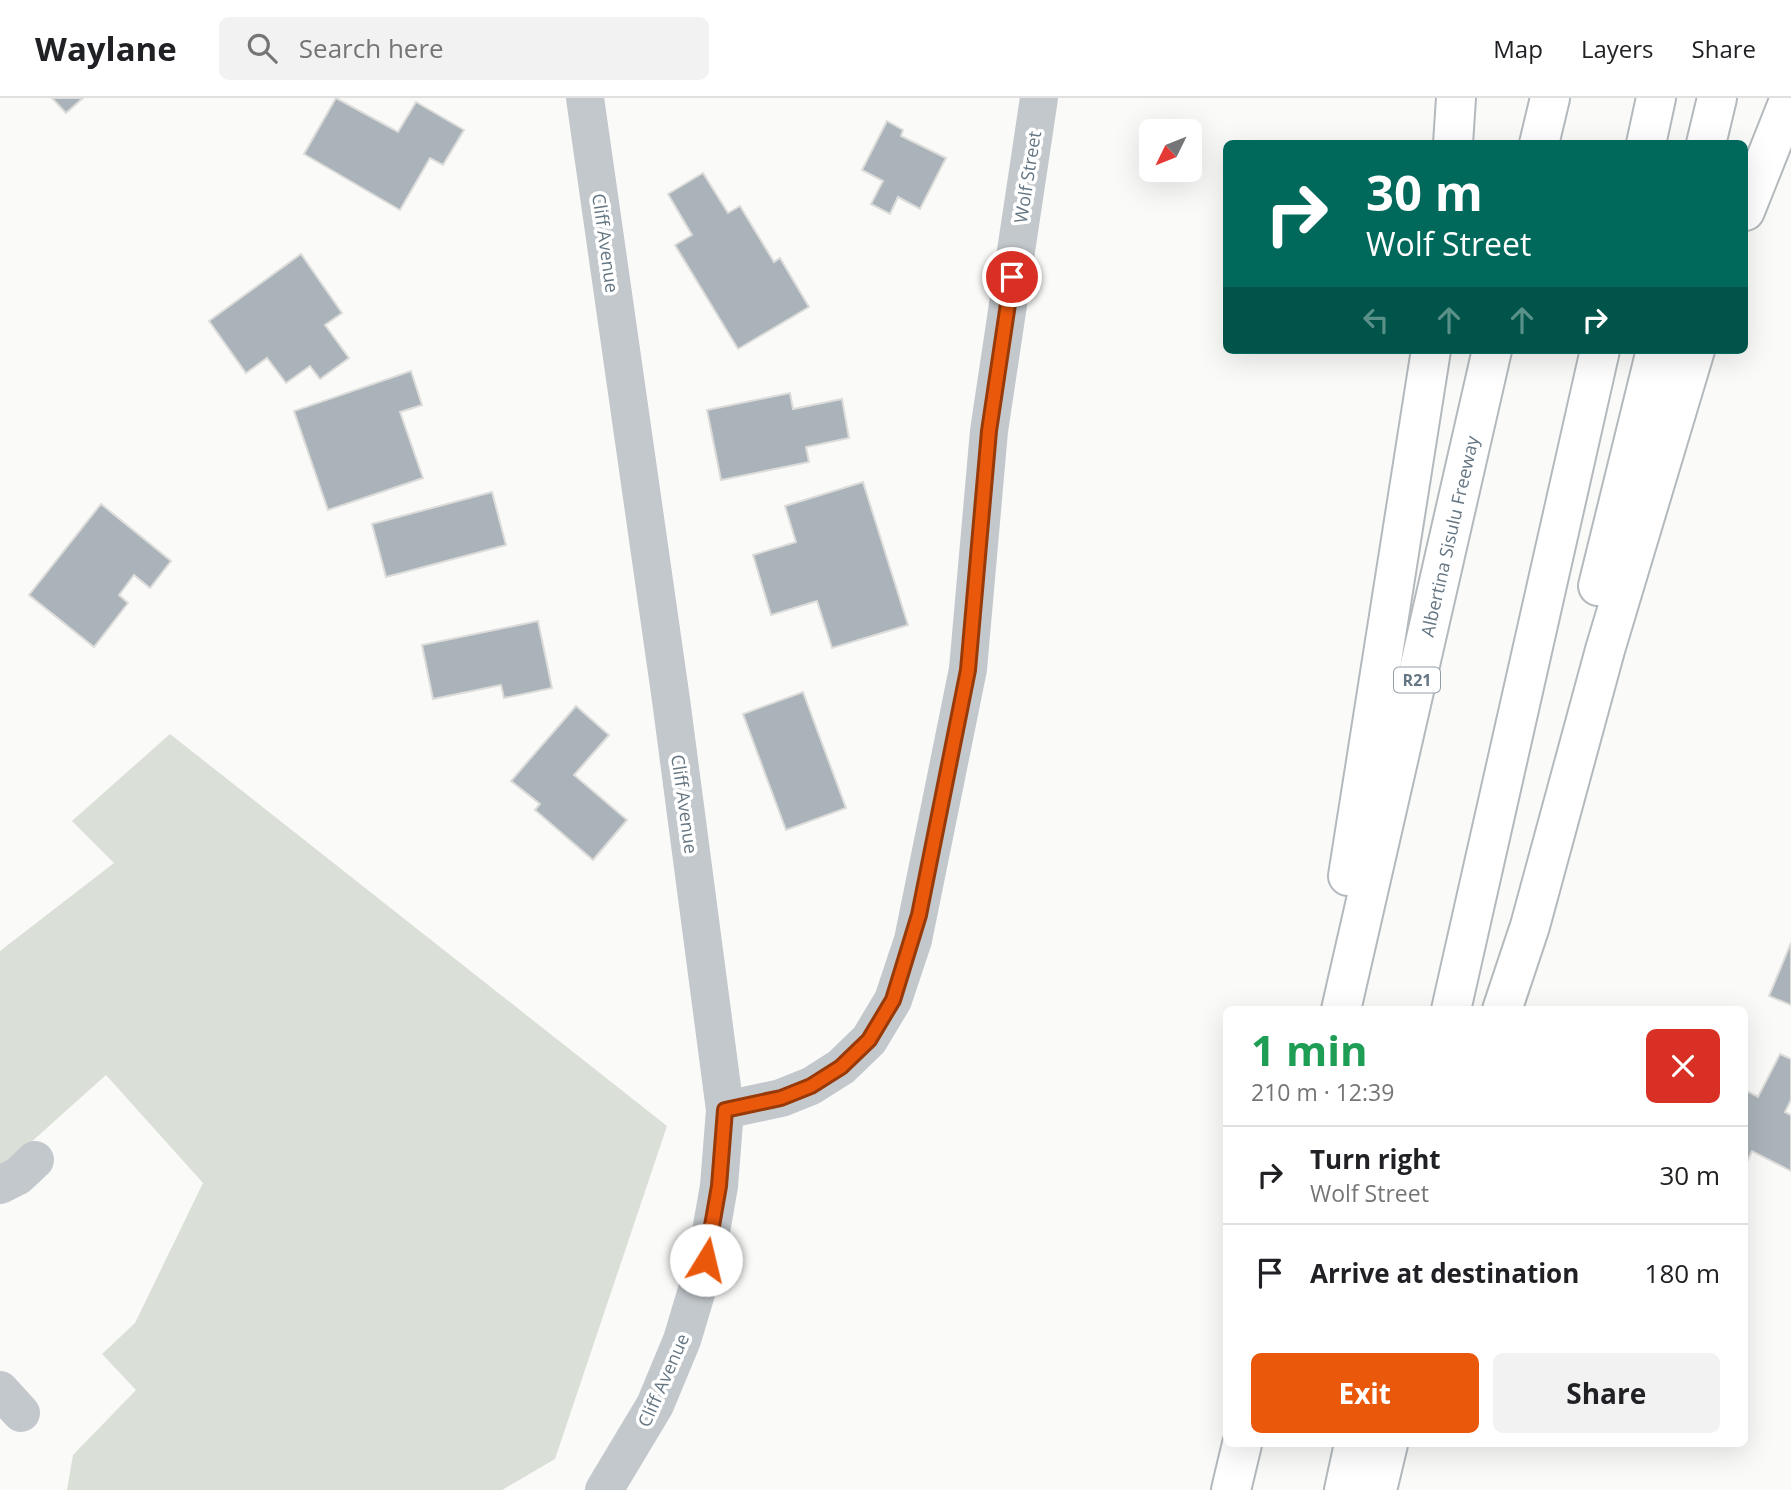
<!DOCTYPE html>
<html lang="en">
<head>
<meta charset="utf-8">
<style>
	body { margin:0; font-family:"Open Sans",sans-serif; background:#f2f2f2; color:#202124; height:100vh; display:flex; flex-direction:column; font-size:26px; white-space:nowrap }
	* { box-sizing:border-box; margin:0 }
	p { font-size:23px; color:#757577 }
	.icon { flex:none; width:38px; height:38px; fill:none; stroke:currentColor; stroke-width:2; stroke-linecap:round; stroke-linejoin:round }
	.map { position:relative; flex:1; overflow:hidden }
	.panel { position:absolute; left:1223px; top:908px; width:525px; height:441px; display:flex; flex-direction:column; background:#fff; border-radius:10px; box-shadow:0 7px 28px #0002 }
	.panel>* { flex:none }
	.banner { position:absolute; left:1223px; top:42px; width:525px; height:214px; border-radius:10px; box-shadow:0 7px 28px #0002; background:#00695c; color:#fff; overflow:hidden }
	.needle { width:46px; rotate:227deg }
	.controls { position:absolute; left:1139px; top:21px; display:grid; gap:14px }
	.controls a { display:grid; place-items:center; width:63px; height:63px; border-radius:10px; background:#fff; box-shadow:0 7px 28px #0002; font-size:35px }
	.pin { position:absolute; display:grid; place-items:center; width:60px; height:60px; color:#fff; margin:-30px; border:4px solid #fff; border-radius:50%; box-shadow:0 2px 7px #0007 }
	.me { position:absolute; width:77px; margin:-38px; rotate:9deg; stroke-linejoin:round; filter:drop-shadow(0 0 5px #0008) }
	.turn { display:flex; align-items:center; gap:24px; height:147px; padding:0 28px; font-size:32px }
	.turn .icon { width:91px; height:91px; stroke-width:2.5 }
	.turn b { display:block; font-size:49px; line-height:60px }
	.lanes { display:flex; align-items:center; height:66px; padding:0 28px; background:#0003; justify-content:center; gap:35px; direction:ltr }
	.lanes .off { opacity:.35 }
	.round { display:grid; place-items:center; flex:none; width:74px; height:74px; border-radius:10px; background:#f2f2f2 }
	.head { display:flex; align-items:center; justify-content:space-between; height:119px; padding:0 28px }
	h1 { font-size:42px; font-weight:700; line-height:52px; color:#1e9e55 }
	.action { display:flex; gap:14px; margin-top:auto; padding:14px 28px }
	.action a { flex:1; height:80px; border-radius:10px; background:#ea580c; color:#fff; font-size:28px; font-weight:700; line-height:80px; text-align:center }
	.action a+a { background:#f2f2f2; color:#202124 }
	ul { padding:0; list-style:none }
	li { display:flex; align-items:center; gap:21px; height:98px; padding:0 28px; border-top:2px solid #e0e0e0 }
	li div { flex:1 }
	li b { display:block; font-size:26px }
	li em { font-style:normal }
	header { display:flex; align-items:center; gap:42px; box-sizing:border-box; height:98px; padding:0 35px; background:#fff; border-bottom:2px solid #e0e0e0 }
	header strong { font-size:33px }
	nav { display:flex; gap:38px; margin-inline-start:auto; font-size:24px }
	.search { width:490px; height:63px; background:#f2f2f2; display:flex; align-items:center; gap:18px; box-sizing:border-box; padding:0 24px; border-radius:10px; color:#757577; font-size:26px }
	.map>svg:first-child { display:block }
</style>
</head>
<body>
<header>
<strong>Waylane</strong>
<div class="search"><svg class="icon" aria-label="search" viewBox="0 0 24 24"><circle cx="10" cy="10" r="6"/><path d="M15 15l6 6"/></svg>Search here</div>
<nav><a>Map</a><a>Layers</a><a>Share</a></nav>
</header>
<div class="map">
<svg width="1791" height="1392" viewBox="0 0 1791 1392">
	<rect width="100%" height="100%" fill="#fafaf8"/>
	<polygon fill="#dadfd7" points="170,636 667,1028 555,1361 502,1392 67,1392 73,1357 136,1292 102,1256 135,1225 203,1085 106,977 0,1072 0,853 114,765 72,723"/>
	<g fill="#aab3b9" stroke="#dcdcda" stroke-width="2">
		<polygon points="52,0 83,0 66,15"/>
		<polygon points="336,0 398,34 416,4 464,32 443,67 430,60 400,112 304,56"/>
		<polygon points="887,23 903,32 901,38 946,60 920,111 898,99 890,116 871,106 883,83 862,72"/>
		<polygon points="703,75 728,115 740,108 774,164 780,160 809,209 738,251 675,147 692,137 668,96"/>
		<polygon points="301,156 342,215 325,227 349,260 320,281 310,268 286,285 267,260 246,275 209,223"/>
		<polygon points="411,273 422,307 400,314 423,380 328,412 294,313"/>
		<polygon points="790,295 793,311 842,301 849,340 806,349 809,364 721,382 707,312"/>
		<polygon points="863,384 908,527 832,550 817,503 771,517 753,457 796,444 785,408"/>
		<polygon points="492,394 506,447 386,479 372,426"/>
		<polygon points="101,406 171,463 150,490 134,477 119,497 128,505 94,549 29,497"/>
		<polygon points="538,523 552,590 504,600 501,587 433,601 422,547"/>
		<polygon points="803,594 846,710 786,732 743,616"/>
		<polygon points="576,608 609,637 574,677 627,722 593,762 535,712 540,706 511,683"/>
		<polygon points="1791,845 1791,907 1769,898"/>
		<polygon points="1780,956 1791,961 1791,1002 1785,1014 1791,1017 1791,1073 1752,1053 1745,1068 1745,992 1758,999"/>
	</g>
	<g fill="none" stroke-linecap="round" stroke-linejoin="round">
		<g stroke="#b4b9bd" stroke-width="42">
			<g id="highway">
				<polyline points="1453,46 1456,0"/>
				<polyline points="1539,46 1550,0"/>
				<polyline points="1646,46 1656,0"/>
				<polyline points="1706,46 1717,0"/>
				<polyline points="1745,113 1790,0"/>
				<polyline points="1598,488 1656,252"/>
				<polyline points="1348,778 1431,252"/>
				<path id="s1" d="M 1341,912 L 1492,252"/>
				<polyline points="1451,912 1600,252"/>
				<polyline points="1502,912 1530,828 1605,552 1695,252"/>
				<polyline points="1231,1392 1242,1346"/>
				<polyline points="1344,1392 1354,1346"/>
				<polyline points="1377,1392 1388,1346"/>
			</g>
		</g>
		<g stroke="#c3c8cc" stroke-width="38">
			<polyline points="585,0 671,602 725,1012 719,1088 706,1162 682,1242 655,1307 604,1392"/>
			<polyline points="725,1012 781,1000 811,988 841,969 869,942 893,902 913,842 968,571 989,333 1039,0"/>
			<polyline points="0,1087 18,1078 35,1062"/>
			<polyline points="0,1292 21,1315"/>
		</g>
		<use href="#highway" stroke="#fff" stroke-width="38"/>
	</g>
	<g fill="none" stroke-linecap="round" stroke-linejoin="round">
		<g stroke="#983908" stroke-width="18">
			<polyline id="route" points="706,1162 719,1088 725,1012 781,1000 811,988 841,969 869,942 893,902 919,817 968,572 989,333 1012,179"/>
		</g>
		<use href="#route" stroke="#ea580c" stroke-width="12"/>
	</g>
	<g text-anchor="middle" dominant-baseline="central" stroke-width="7" stroke-linejoin="round" paint-order="stroke">
		<rect fill="#fff" stroke="#939fa8" stroke-width="2" x="1394" y="569.5" width="46" height="25" rx="5"/>
		<g font-size="16" font-weight="bold" fill="#657683">
			<text x="1417" y="582">R21</text>
		</g>
		<g font-size="18" fill="#657683" stroke="#fff">
			<text transform="translate(1027 79) rotate(-81)">Wolf Street</text>
			<text transform="translate(606 145) rotate(82)">Cliff Avenue</text>
			<text stroke="none"><textPath href="#s1" startOffset="486">Albertina Sisulu Freeway</textPath></text>
			<text transform="translate(685 706) rotate(82)">Cliff Avenue</text>
			<text transform="translate(663 1282) rotate(-66)">Cliff Avenue</text>
		</g>
	</g>
</svg>
<div class="controls">
<a><svg class="needle" viewBox="-14 -14 28 28"><path d="M0-13l5 13h-10z" fill="#e53935"/><path d="M0 13l5-13h-10z" fill="#757577"/></svg></a>
</div>
<div class="pin" style="left:1012px;top:179px;background:#d93025"><svg class="icon" aria-label="arrive" viewBox="0 0 24 24"><path d="M6 21V4h12l-3 4 3 4H6"/></svg></div>
<svg class="me" style="left:706px;top:1162px" viewBox="-20 -20 40 40"><circle r="19" fill="#fff"/><path d="M0-13L10 11 0 6-10 11z" fill="#ea580c"/></svg>
<div class="banner">
<div class="turn"><svg class="icon" aria-label="right" viewBox="0 0 24 24"><path d="M7 20v-9h11M14 6l5 5-5 5"/></svg><div><b>30 m</b>Wolf Street</div></div>
<div class="lanes"><svg class="icon off" aria-label="left" viewBox="0 0 24 24"><path d="M17 20v-9H6M10 6l-5 5 5 5"/></svg><svg class="icon off" aria-label="ahead" viewBox="0 0 24 24"><path d="M12 20V5M6 11l6-6 6 6"/></svg><svg class="icon off" aria-label="ahead" viewBox="0 0 24 24"><path d="M12 20V5M6 11l6-6 6 6"/></svg><svg class="icon" aria-label="right" viewBox="0 0 24 24"><path d="M7 20v-9h11M14 6l5 5-5 5"/></svg></div>
</div>
<section class="panel">
<div class="head"><div><h1>1 min</h1><p>210 m · 12:39</p></div><a class="round" style="background:#d93025;color:#fff"><svg class="icon" aria-label="close" viewBox="0 0 24 24"><path d="M6 6l12 12M18 6L6 18"/></svg></a></div>
<ul>
<li><svg class="icon" aria-label="right" viewBox="0 0 24 24"><path d="M7 20v-9h11M14 6l5 5-5 5"/></svg><div><b>Turn right</b><p>Wolf Street</p></div><em>30 m</em></li>
<li><svg class="icon" aria-label="arrive" viewBox="0 0 24 24"><path d="M6 21V4h12l-3 4 3 4H6"/></svg><div><b>Arrive at destination</b></div><em>180 m</em></li>
</ul>
<div class="action"><a>Exit</a><a>Share</a></div>
</section>
</div>
</body>
</html>
